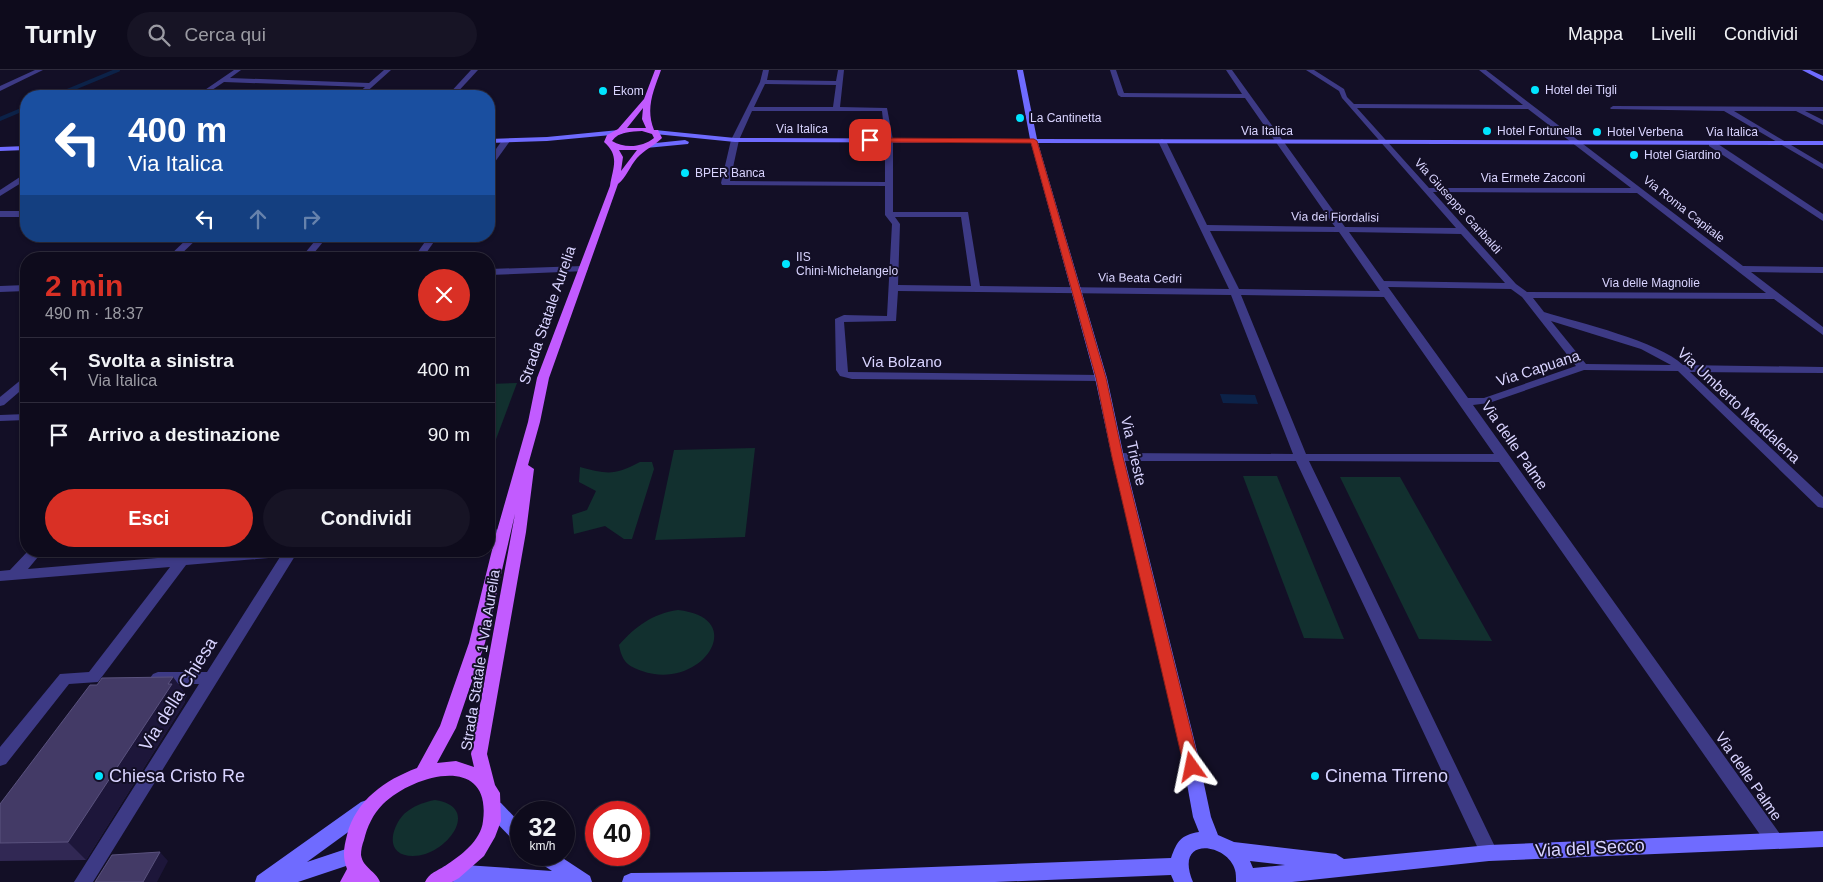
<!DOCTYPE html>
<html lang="it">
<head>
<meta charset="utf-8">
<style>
	body { margin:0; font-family:Arial,sans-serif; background:#171425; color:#f1f3f6; height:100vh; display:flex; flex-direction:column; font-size:19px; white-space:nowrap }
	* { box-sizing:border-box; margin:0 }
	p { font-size:16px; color:#9b9ba3 }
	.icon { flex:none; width:28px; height:28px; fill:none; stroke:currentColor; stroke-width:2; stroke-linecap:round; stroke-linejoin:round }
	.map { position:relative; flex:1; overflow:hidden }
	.side { position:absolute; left:20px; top:182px; width:475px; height:305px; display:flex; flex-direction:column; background:#0e0b1c; border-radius:20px; box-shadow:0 1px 4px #0004,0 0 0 1px #2e2b3b }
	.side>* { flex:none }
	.top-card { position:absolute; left:20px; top:20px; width:475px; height:152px; border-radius:20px; box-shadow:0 1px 4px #0004,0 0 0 1px #2e2b3b; background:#1a4fa0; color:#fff; overflow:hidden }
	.speed { position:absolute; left:510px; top:731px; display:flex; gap:10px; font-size:25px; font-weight:700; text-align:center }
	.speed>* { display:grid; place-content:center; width:65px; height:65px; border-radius:50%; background:#0e0b1c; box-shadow:0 1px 4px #0004,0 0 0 1px #2e2b3b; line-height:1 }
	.speed small { font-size:12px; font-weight:400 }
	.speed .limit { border:8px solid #d22; background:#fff; color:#111 }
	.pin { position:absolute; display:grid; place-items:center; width:42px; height:42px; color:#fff; margin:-21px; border-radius:10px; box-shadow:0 2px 8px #0006 }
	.me { position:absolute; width:55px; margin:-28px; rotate:348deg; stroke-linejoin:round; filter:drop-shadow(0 0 4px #0008) }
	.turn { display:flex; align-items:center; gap:18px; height:105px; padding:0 25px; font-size:22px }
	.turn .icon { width:65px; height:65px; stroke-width:2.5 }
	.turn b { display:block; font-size:35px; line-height:42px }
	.lanes { display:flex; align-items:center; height:48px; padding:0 25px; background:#0003; justify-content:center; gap:25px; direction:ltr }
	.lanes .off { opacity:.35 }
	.round { display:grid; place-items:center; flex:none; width:52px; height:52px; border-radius:26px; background:#171425 }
	.head { display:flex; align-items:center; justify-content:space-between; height:85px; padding:0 25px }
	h1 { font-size:30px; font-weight:700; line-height:38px; color:#d93025 }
	.primary-button { display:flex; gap:10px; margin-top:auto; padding:10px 25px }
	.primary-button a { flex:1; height:58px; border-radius:30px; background:#d93025; color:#fff; font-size:20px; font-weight:700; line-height:58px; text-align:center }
	.primary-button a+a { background:#171425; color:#f1f3f6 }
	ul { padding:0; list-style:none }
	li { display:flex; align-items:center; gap:15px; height:65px; padding:0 25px; border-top:1px solid #2e2b3b }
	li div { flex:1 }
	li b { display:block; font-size:19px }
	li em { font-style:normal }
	header { display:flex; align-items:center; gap:30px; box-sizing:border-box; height:70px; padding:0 25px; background:#0e0b1c; border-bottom:1px solid #2e2b3b }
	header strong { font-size:24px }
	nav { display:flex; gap:28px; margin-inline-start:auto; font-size:18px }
	.search { width:350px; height:45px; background:#171425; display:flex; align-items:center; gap:12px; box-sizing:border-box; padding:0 18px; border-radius:28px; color:#9b9ba3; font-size:19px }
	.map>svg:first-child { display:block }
</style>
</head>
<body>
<header>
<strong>Turnly</strong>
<div class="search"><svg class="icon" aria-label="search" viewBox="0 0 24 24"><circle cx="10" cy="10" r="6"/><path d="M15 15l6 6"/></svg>Cerca qui</div>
<nav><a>Mappa</a><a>Livelli</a><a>Condividi</a></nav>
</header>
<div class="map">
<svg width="1823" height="812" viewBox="0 0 1823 812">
	<rect width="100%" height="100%" fill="#130f26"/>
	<g fill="#12302f">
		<polygon points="517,313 489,388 489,314"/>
		<polygon points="755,378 745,467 655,470 674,380"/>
		<path d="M 640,392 L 652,392 L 654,399 L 632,469 L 624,469 L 605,456 L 574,464 L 572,445 L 587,440 L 596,421 L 579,412 L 580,397 C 607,404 614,406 640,392 Z"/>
		<polygon points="1243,406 1277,406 1344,569 1304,568"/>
		<polygon points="1340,407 1400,407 1492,571 1419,569"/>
		<path d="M 678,540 C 751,548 701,622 642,601 C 627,596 622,591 619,575 C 636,556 652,544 678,540 Z"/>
		<path d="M 435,730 C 483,737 446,786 413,786 C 385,786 390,759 404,744 C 413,736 424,732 435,730 Z"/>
	</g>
	<polygon fill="#0c2248" points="1220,324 1255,325 1258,334 1223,333"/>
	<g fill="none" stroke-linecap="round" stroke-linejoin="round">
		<g stroke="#0c2248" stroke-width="4">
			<polyline points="55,26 118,0"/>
			<polyline points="0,49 26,38"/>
		</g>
		<g fill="#3d3a85" fill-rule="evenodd">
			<polygon points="35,0 43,0 0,21 0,16"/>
			<polygon points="234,0 241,0 230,8 369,13 384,0 391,0 362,26 355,26 365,17 224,12 203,26 196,26"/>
			<polygon points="471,0 478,0 454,26 447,26"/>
			<path d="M 763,0 L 769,0 L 767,10 L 836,11 L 838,0 L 844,0 L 840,37 L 887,38 L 893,70 L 893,142 L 968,142 L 980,216 L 1229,219 L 1158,71 L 1162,69 L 1166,71 L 1207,155 L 1335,157 L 1245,28 L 1121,27 L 1118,25 L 1110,0 L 1116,0 L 1124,23 L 1242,24 L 1226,0 L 1232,0 L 1345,157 L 1456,158 L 1342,28 L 1339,21 L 1306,0 L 1314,0 L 1344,19 L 1347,27 L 1354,34 L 1523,35 L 1479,0 L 1486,0 L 1743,196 L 1823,197 L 1823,203 L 1751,202 L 1823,257 L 1823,265 L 1774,229 L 1533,228 L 1544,242 C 1580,253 1658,271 1683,295 L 1823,297 L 1823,303 L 1690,302 L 1823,427 L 1823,438 L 1818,437 L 1678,301 L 1584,300 L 1489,333 L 1473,335 L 1780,764 L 1783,770 L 1780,776 L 1774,778 L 1768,776 L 1499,392 L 1309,391 L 1498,783 L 1495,789 L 1489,791 L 1483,789 L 1296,391 L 1118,391 L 1112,387 L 1118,383 L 1293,384 L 1231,225 L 898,221 L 896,251 L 844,252 L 848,302 L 1101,305 L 1107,308 L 1101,311 L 852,309 L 840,306 L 836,300 L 835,249 L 844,245 L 887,246 L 892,154 L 885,145 L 885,116 L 722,115 L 721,113 L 731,70 L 760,12 ZM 765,14 L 836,15 L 833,37 L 754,37 ZM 1357,38 L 1528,39 L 1631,118 L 1429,118 ZM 752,41 L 882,41 L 885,70 L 885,112 L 730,111 L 739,70 ZM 1433,122 L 1637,123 L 1766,223 L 1527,222 L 1516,214 ZM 895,147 L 961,147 L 971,216 L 898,215 L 900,154 ZM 1210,161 L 1339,162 L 1380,221 L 1239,219 ZM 1349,162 L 1461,164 L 1505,213 L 1384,211 ZM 1388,217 L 1511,219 L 1522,227 L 1576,296 L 1484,328 L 1468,328 ZM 1241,225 L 1384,227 L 1494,384 L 1306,384 ZM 1551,251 L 1641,279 L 1671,295 L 1586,294 Z"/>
			<polygon points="1613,36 1823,37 1823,41 1805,41 1823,50 1823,55 1796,41 1734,41 1823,94 1823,99 1724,41 1611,39 1610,38"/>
			<polygon points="503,69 510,71 492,96 489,96 489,89"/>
			<polygon points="1709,72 1715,72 1823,144 1823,151 1709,76"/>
			<polygon points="23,105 26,105 26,110 0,126 0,120"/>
			<rect x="0" y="141" width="26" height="6"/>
			<polygon points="190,166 200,166 176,189 166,189"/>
			<polygon points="319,166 328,166 309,189 300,189"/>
			<polygon points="429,166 438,166 422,189 413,189"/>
			<polygon points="583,196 588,199 586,201 489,205 489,199"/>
			<polygon points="26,215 26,221 0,222 0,216"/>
			<polygon points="26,308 26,316 4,335 0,336 0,327 22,309"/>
			<polygon points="26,344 26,350 0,351 0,345"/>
			<polygon points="503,459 508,461 510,464 508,467 489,470 489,460"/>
			<polygon points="28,481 43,481 28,499 240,481 308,481 306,484 295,486 93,812 74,812 199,614 158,614 153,612 150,608 153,604 158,602 207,602 280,487 186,495 98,612 69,614 6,694 0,696 0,677 60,604 89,602 170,497 0,511 0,501 10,500"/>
		</g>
		<g fill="#6f6bff" fill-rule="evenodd">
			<path d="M 1017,0 L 1023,0 L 1037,69 L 1823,71 L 1823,75 L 1038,73 L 1107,308 L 1124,387 L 1197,681 L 1211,747 L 1218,765 L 1234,772 L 1336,784 L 1344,789 L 1489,775 L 1823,761 L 1823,777 L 1489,791 L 1292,812 L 1236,812 C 1236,808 1236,803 1235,800 C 1228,773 1173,765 1193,812 L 1174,812 L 1171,805 L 995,812 L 622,812 L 624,806 L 631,803 L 825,801 L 1171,788 C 1177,771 1181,765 1199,762 L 1193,747 L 1181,681 L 1112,387 L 1095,308 L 1031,73 L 735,72 L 655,64 L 651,62 L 655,60 L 735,68 L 1030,69 ZM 1250,791 L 1285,795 L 1253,798 Z"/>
			<polygon points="1802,0 1810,0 1823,6 1823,11"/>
			<polygon points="619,60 623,62 622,64 547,71 489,73 489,69 547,67"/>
			<polygon points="685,70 689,72 688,74 646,78 642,76 646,74"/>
			<polygon points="26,76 26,80 0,81 0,77"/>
			<polygon points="367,730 373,732 376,738 373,744 307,792 352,777 358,780 361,786 358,792 298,812 255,812 257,806 361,732"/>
			<polygon points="495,731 501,733 521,754 521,774 515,772 489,745 486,739 489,733"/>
			<polygon points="534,785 558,785 590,806 592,812 454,812 443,809 441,803 443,797 450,794 552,801 537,791"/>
		</g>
		<path fill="#c25bff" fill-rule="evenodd" d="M 655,0 L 661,0 C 654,20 645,38 654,60 L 658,60 L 662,68 C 654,76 644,80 637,88 C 630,96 626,108 618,114 L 549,308 L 540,352 L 528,395 L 534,399 L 526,462 L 487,684 L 495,715 L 500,723 L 501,751 L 495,767 L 484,786 L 459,808 L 452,812 L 425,812 C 429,803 437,801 445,796 C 460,786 481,771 483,751 C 492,683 414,704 383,734 C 373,744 367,757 364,770 C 362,775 361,780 361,785 C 363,798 376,801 380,812 L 340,812 L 347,799 C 342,786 344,777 347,765 C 356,730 385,710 417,698 L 440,656 L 469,573 L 496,464 L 528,352 L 537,308 L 610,116 C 613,97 620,86 604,72 L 607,65 L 618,59 L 644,29 ZM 643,38 L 642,49 L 646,58 L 627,58 ZM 642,61 L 652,64 L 654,68 C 643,77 625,79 612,71 C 619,61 631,62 642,61 ZM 619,80 L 637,80 L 621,101 L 623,87 ZM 515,444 L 471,684 L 474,697 L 456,691 L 437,693 L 456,658 L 485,573 Z"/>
	</g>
	<polygon fill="#312854" points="173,607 187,626 184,630 185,632 86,790 0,791 0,734"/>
	<g fill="#1d163a">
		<polygon points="173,607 187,626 184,630 185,632 86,790 68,772"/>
		<polygon points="160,782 168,791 157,812 143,812"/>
	</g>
	<g fill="#433a66" stroke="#5a527e">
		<polygon points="173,607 168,614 172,614 68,772 0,773 0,734 90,615 97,615 102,608"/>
		<polygon points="160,782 143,812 95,812 112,785"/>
	</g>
	<polygon fill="#d93025" stroke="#8d1f18" points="870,68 1034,69 1037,71 1106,308 1123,387 1200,697 1198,702 1192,704 1187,702 1184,697 1112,387 1096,308 1031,73 867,72 866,70"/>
	<g fill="#00e5ff" stroke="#130f26" stroke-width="2">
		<circle cx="1535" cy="20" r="5"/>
		<circle cx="603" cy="21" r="5"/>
		<circle cx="1020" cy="48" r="5"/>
		<circle cx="1487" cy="61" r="5"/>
		<circle cx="1597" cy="62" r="5"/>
		<circle cx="1634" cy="85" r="5"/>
		<circle cx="685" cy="103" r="5"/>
		<circle cx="786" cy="194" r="5"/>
		<circle cx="99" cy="706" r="5"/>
		<circle cx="1315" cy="706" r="5"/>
	</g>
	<g text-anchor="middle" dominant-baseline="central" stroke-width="4" stroke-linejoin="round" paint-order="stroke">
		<g font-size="12" fill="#d9d4ff" stroke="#130f26" text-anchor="start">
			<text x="1545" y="20">Hotel dei Tigli</text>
			<text x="613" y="21">Ekom</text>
			<text x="1030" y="48">La Cantinetta</text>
			<text x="1497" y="61">Hotel Fortunella</text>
			<text x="1607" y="62">Hotel Verbena</text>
			<text x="1644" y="85">Hotel Giardino</text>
			<text x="695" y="103">BPER Banca</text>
			<text x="796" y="187">IIS<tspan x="796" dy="14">Chini-Michelangelo</tspan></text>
		</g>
		<g font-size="12" fill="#d9d4ff" stroke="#130f26">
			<text x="802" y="59">Via Italica</text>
			<text x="1267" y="61">Via Italica</text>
			<text x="1732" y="62">Via Italica</text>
			<text x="1533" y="108">Via Ermete Zacconi</text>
			<text transform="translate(1458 136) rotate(48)">Via Giuseppe Garibaldi</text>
			<text transform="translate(1684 139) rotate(38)">Via Roma Capitale</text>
			<text transform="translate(1335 147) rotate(1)">Via dei Fiordalisi</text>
			<text transform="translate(1140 208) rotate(1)">Via Beata Cedri</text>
			<text x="1651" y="213">Via delle Magnolie</text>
		</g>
		<g font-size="15" fill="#d9d4ff" stroke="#130f26">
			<text transform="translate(547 245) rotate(-71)">Strada Statale Aurelia</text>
			<text x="902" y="291">Via Bolzano</text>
			<text transform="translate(1538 298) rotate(-18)">Via Capuana</text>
			<text transform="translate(1739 335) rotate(43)">Via Umberto Maddalena</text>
			<text transform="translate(1515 375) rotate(55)">Via delle Palme</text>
			<text transform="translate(1134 381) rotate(77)">Via Trieste</text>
			<text transform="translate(480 590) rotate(-81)">Strada Statale 1 Via Aurelia</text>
			<text transform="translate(1749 706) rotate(55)">Via delle Palme</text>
		</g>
		<g font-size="18" fill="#d9d4ff" stroke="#130f26">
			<text transform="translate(178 624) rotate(-58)">Via della Chiesa</text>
			<text transform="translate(1590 778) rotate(-3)">Via del Secco</text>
		</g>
		<g font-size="18" fill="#d9d4ff" stroke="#130f26" text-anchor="start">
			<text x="109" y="706">Chiesa Cristo Re</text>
			<text x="1325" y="706">Cinema Tirreno</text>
		</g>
	</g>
</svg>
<div class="speed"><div>32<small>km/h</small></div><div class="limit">40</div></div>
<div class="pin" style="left:870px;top:70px;background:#d93025"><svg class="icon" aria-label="arrive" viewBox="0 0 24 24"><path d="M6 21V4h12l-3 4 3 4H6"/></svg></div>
<svg class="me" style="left:1192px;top:697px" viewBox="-20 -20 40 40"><path d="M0-17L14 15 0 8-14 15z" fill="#d93025" stroke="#fff" stroke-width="4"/></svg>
<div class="top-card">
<div class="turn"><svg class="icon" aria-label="left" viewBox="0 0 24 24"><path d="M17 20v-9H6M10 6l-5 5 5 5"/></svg><div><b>400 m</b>Via Italica</div></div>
<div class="lanes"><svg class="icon" aria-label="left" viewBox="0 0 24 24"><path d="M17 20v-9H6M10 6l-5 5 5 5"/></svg><svg class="icon off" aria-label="ahead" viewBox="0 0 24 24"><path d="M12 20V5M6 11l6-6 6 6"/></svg><svg class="icon off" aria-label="right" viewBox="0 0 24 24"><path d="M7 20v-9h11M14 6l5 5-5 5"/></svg></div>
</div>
<section class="side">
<div class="head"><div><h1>2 min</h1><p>490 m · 18:37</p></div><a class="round" style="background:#d93025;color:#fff"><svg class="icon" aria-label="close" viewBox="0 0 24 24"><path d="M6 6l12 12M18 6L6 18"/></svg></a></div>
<ul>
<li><svg class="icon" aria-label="left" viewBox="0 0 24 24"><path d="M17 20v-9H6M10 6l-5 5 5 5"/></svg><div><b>Svolta a sinistra</b><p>Via Italica</p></div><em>400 m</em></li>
<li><svg class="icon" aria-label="arrive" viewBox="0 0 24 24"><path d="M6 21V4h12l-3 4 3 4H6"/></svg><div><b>Arrivo a destinazione</b></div><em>90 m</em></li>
</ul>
<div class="primary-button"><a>Esci</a><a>Condividi</a></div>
</section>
</div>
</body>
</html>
